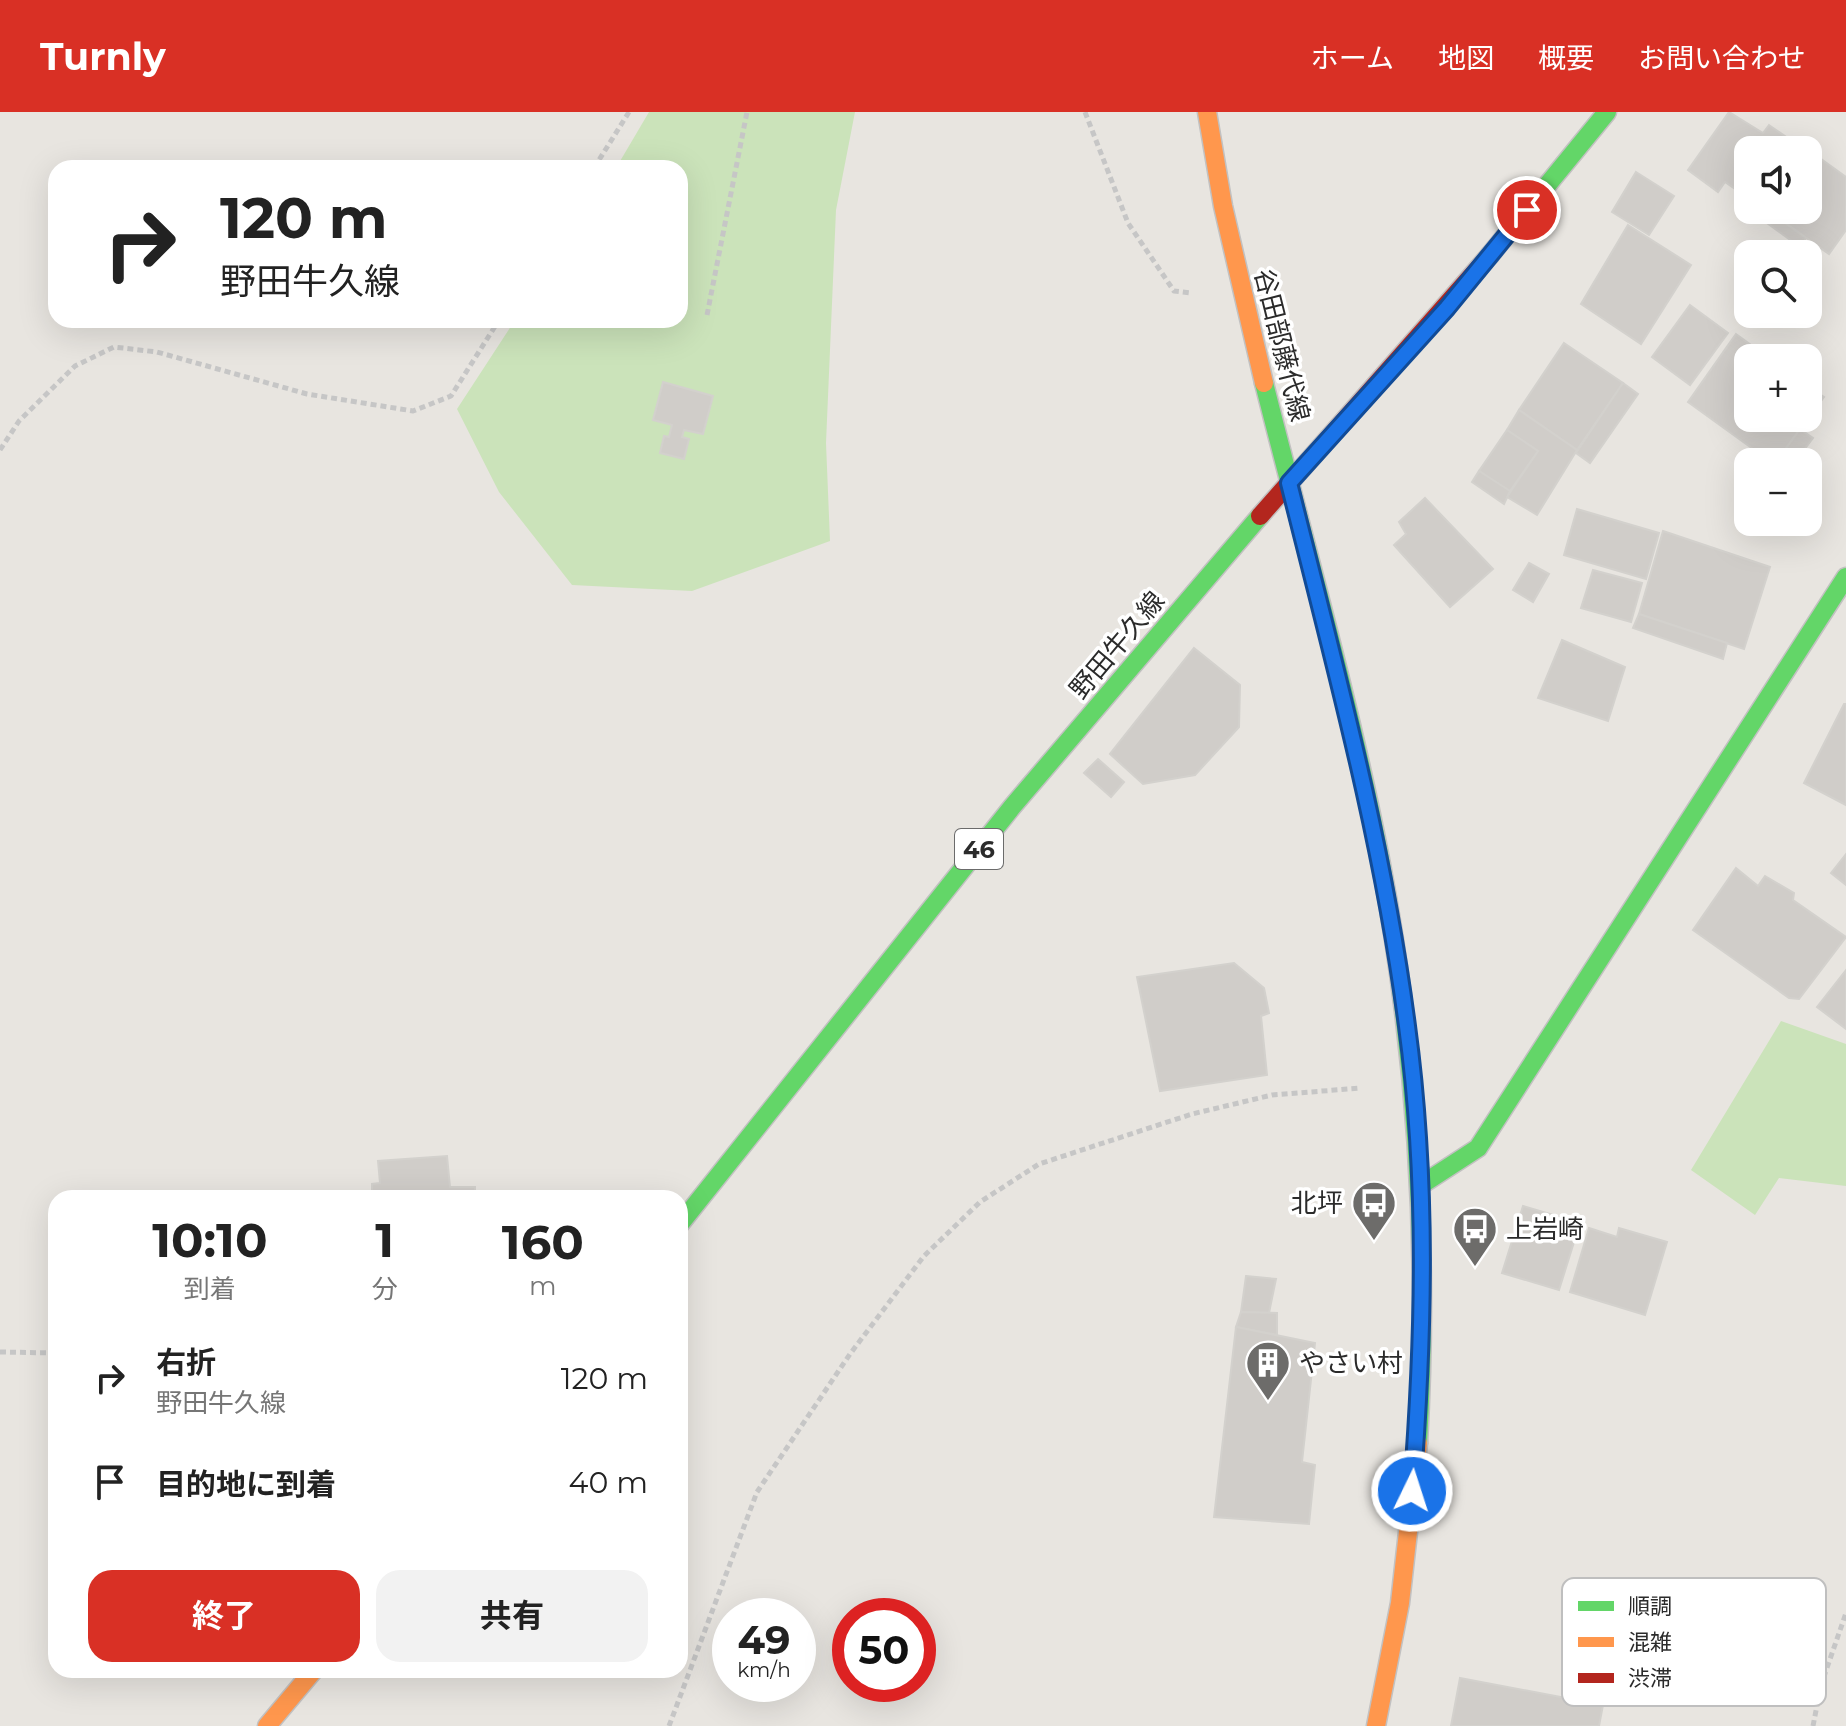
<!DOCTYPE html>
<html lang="ja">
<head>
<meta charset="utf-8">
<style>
	body { margin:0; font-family:Montserrat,"Noto Sans JP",sans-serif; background:#f2f2f2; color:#222; height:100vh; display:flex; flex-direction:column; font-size:30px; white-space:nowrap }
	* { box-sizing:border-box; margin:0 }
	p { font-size:26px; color:#767676 }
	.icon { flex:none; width:44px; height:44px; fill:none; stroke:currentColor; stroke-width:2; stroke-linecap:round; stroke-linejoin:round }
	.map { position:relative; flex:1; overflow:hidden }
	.drawer { position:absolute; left:48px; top:1078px; width:640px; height:488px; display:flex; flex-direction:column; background:#fff; border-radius:24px; box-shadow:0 8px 32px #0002 }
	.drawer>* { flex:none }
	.hud { position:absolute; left:48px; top:48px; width:640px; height:168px; border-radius:24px; box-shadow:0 8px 32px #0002; background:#fff; color:#222; overflow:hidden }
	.fabs { position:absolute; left:1734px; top:24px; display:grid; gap:16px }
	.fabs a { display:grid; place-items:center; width:88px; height:88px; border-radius:16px; background:#fff; box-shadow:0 8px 32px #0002; font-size:40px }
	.speed { position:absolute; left:712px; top:1486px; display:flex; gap:16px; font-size:40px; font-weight:700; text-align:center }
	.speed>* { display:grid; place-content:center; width:104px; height:104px; border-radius:50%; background:#fff; box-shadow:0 8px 32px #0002; line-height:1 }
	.speed small { font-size:20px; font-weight:400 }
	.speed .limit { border:12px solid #d22; background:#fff; color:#111 }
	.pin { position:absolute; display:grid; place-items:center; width:68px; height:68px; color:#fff; margin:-34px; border:4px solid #fff; border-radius:50%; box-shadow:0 2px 8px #0007 }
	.me { position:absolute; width:88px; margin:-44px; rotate:4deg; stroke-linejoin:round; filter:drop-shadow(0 0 6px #0008) }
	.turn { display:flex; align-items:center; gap:28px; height:168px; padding:0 40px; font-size:36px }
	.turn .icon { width:104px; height:104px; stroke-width:2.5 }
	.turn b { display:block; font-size:56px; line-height:68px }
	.eta { display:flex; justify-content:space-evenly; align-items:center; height:136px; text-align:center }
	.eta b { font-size:48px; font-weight:700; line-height:56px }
	.action { display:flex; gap:16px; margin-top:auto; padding:16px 40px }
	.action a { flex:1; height:92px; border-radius:24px; background:#d93025; color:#fff; font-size:32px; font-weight:700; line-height:92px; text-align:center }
	.action a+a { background:#f2f2f2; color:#222 }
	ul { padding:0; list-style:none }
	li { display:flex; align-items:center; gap:24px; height:104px; padding:0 40px }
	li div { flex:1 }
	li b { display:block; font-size:30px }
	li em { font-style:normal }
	header { display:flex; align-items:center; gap:48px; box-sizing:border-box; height:112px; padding:0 40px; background:#d93025; color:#fff }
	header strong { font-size:38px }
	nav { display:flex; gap:44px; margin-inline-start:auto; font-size:28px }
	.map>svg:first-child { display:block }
</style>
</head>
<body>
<header>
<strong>Turnly</strong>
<nav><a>ホーム</a><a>地図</a><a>概要</a><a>お問い合わせ</a></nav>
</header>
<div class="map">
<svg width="1846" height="1614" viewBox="0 0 1846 1614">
	<rect width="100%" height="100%" fill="#e8e5e0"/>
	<g fill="#cbe3ba">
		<polygon points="649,0 855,0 836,98 826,331 830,429 692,479 572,473 499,380 457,297 515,208 680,208 680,56 616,56"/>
		<polygon points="1781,909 1846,932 1846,1074 1779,1066 1755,1103 1691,1058"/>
	</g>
	<g fill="#d0cdc9" stroke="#d3d1cd" stroke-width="2">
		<polygon points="1729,0 1763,21 1769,13 1792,29 1785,38 1748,38 1748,86 1725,70 1718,80 1688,58"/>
		<polygon points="1799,31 1846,65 1846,118 1829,142 1767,98 1808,98 1808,38 1794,38"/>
		<polygon points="1636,60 1674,84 1649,123 1612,100"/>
		<polygon points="1760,98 1767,98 1806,126 1800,135 1756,103"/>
		<polygon points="1628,113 1691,153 1641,232 1581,192"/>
		<polygon points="1690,193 1728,221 1690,273 1652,245"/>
		<polygon points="1736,222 1769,246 1748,246 1748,306 1808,306 1808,274 1824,285 1776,350 1771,350 1688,290"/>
		<polygon points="1564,231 1623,271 1577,338 1519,298"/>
		<polygon points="663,270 713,284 703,322 684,318 682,325 689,327 684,347 660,341 664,324 669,325 672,313 653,308"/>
		<polygon points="1623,271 1638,282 1590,351 1576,341"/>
		<polygon points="1519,298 1577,338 1537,403 1507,385 1538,339 1507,318"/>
		<polygon points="1800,317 1813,326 1795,350 1776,350"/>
		<polygon points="1507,318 1538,339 1510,379 1479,359"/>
		<polygon points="1757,339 1771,350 1758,350 1751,345"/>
		<polygon points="1479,359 1510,379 1504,392 1472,370"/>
		<polygon points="1425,386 1493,457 1450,495 1394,433 1406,422 1399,410"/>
		<polygon points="1577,397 1659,421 1646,467 1564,443"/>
		<polygon points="1663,419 1770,455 1744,537 1639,502"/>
		<polygon points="1529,451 1549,462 1533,490 1513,478"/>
		<polygon points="1593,458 1642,471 1631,510 1581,496"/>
		<polygon points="1639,502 1727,531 1723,547 1633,516"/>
		<polygon points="1562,528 1625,555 1608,609 1538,586"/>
		<polygon points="1194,536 1240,573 1239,615 1195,663 1143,672 1110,642"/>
		<polygon points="1844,592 1846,592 1846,693 1804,671"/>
		<polygon points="1098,647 1124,670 1111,685 1084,661"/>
		<polygon points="1846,742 1846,773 1831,761"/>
		<polygon points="1736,756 1758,774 1765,764 1794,781 1793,788 1846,825 1799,887 1789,886 1693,818"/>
		<polygon points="1234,851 1264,876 1269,901 1261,904 1267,963 1160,979 1137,865"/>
		<polygon points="1846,858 1846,917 1817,895"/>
		<polygon points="447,1044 450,1075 475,1075 475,1086 372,1086 372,1072 380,1071 378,1049"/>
		<polygon points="1523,1094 1580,1111 1559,1178 1502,1161"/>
		<polygon points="1589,1116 1617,1125 1619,1116 1667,1130 1645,1203 1570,1180"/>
		<polygon points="1246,1164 1276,1167 1269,1201 1241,1200"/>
		<polygon points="1241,1200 1277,1201 1277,1223 1236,1215"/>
		<polygon points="1236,1215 1315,1231 1302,1350 1315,1353 1309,1412 1214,1405"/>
		<polygon points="1460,1566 1603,1593 1599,1614 1451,1614"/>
	</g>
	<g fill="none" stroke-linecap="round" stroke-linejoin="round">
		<g stroke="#c2c1c1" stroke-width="21">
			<g id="fast">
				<polyline points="1490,143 1607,0"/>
				<path d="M 1264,271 C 1304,430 1349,587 1380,747 C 1417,940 1429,1135 1418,1331"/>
				<polyline points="1421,1073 1478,1036 1846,465"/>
				<polyline points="680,1112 1012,695 1260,404"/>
			</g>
		</g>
		<g stroke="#c2c1c1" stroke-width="21">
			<g id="slow">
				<polyline points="1207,0 1223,94 1264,271"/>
				<polyline points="267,1614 314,1558"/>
				<polyline points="1376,1614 1400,1491 1418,1331"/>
			</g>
		</g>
		<g stroke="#c2c1c1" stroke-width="21">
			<polyline id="jam" points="1260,404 1490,143"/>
		</g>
		<g stroke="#c6c6c6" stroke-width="5" stroke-dasharray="6 4" stroke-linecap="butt">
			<polyline points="1085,0 1128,111 1174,179 1191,181"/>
			<polyline points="594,56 629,0"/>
			<polyline points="707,203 747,0"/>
			<polyline points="0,338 19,309 75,254 114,235 157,240 307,282 413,299 451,284 499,208"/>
			<polyline points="0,1240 56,1241"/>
			<polyline points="669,1614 757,1380 850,1242 924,1144 980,1090 1039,1052 1192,1002 1272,983 1361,976"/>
			<polyline points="1813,1614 1821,1573 1846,1501"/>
		</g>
		<use href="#fast" stroke="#63d668" stroke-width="18"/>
		<use href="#slow" stroke="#ff974d" stroke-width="18"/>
		<use href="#jam" stroke="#b3261e" stroke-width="18"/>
	</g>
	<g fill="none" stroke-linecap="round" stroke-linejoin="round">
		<g stroke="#114b97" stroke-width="20">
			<path id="route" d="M 1412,1379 C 1424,1224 1428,1069 1407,914 C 1383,730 1334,551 1289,371 L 1447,196 L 1527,98"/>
		</g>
		<use href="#route" stroke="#1a73e8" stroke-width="14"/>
	</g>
	<defs>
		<g id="bus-pin" transform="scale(2.3)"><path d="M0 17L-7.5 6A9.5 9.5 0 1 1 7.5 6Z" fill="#6d6c6a" stroke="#fff"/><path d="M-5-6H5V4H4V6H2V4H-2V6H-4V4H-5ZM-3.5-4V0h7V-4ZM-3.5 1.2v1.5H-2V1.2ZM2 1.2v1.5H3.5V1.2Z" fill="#fff"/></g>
		<g id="building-pin" transform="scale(2.3)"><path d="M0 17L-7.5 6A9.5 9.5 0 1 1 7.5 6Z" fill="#6d6c6a" stroke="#fff"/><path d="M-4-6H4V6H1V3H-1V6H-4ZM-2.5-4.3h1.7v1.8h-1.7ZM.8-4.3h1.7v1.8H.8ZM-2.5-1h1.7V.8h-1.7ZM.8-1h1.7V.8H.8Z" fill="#fff"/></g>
	</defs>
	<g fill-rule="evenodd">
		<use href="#bus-pin" x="1374" y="1091"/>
		<use href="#bus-pin" x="1475" y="1117"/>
		<use href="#building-pin" x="1268" y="1251"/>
	</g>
	<g text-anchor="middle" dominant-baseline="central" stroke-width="7" stroke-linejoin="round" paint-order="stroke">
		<rect fill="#fff" stroke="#6b6b6b" stroke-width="2" x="955" y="717" width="48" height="40" rx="6"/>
		<g font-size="24" font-weight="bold" fill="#2b2b2b">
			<text x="979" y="737">46</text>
		</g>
		<g font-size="26" fill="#2b2b2b" stroke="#fff">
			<text transform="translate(1282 233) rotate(76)">谷田部藤代線</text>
			<text transform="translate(1117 533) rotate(-50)">野田牛久線</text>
		</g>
		<g font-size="26" fill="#2b2b2b" stroke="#fff" text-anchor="start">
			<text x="1343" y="1091" text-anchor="end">北坪</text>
			<text x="1506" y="1117">上岩崎</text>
			<text x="1299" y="1251">やさい村</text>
		</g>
	</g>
	<rect x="1562" y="1466" width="264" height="128" rx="12" fill="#fff" stroke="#bfbfbf" stroke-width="2"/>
	<rect x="1578" y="1489" width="36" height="10" fill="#63d668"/>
	<rect x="1578" y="1525" width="36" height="10" fill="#ff974d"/>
	<rect x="1578" y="1561" width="36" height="10" fill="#b3261e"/>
	<g font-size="22" fill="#2b2b2b">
		<text x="1628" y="1502">順調</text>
		<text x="1628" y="1538">混雑</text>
		<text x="1628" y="1574">渋滞</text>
	</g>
</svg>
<div class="fabs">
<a><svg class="icon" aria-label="sound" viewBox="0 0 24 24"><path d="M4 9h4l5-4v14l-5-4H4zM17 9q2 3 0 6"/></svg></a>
<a><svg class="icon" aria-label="search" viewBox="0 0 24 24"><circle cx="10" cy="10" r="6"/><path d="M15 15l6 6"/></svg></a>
<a>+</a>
<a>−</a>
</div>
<div class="speed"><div>49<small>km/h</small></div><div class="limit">50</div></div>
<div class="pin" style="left:1527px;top:98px;background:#d93025"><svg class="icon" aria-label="arrive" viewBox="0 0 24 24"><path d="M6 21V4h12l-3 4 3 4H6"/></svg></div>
<svg class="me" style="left:1412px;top:1379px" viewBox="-20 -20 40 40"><circle r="17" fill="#1a73e8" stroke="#fff" stroke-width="3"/><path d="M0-11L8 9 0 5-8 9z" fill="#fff"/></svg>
<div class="hud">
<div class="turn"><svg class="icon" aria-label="right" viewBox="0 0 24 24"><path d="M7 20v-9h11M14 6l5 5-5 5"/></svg><div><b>120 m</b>野田牛久線</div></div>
</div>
<section class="drawer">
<div class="eta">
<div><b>10:10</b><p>到着</p></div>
<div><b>1</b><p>分</p></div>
<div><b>160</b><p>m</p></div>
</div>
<ul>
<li><svg class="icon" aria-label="right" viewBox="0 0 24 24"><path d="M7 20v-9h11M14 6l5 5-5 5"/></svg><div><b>右折</b><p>野田牛久線</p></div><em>120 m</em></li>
<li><svg class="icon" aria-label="arrive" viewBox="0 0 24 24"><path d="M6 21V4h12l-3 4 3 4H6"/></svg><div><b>目的地に到着</b></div><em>40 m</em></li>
</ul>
<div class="action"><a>終了</a><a>共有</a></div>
</section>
</div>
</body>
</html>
